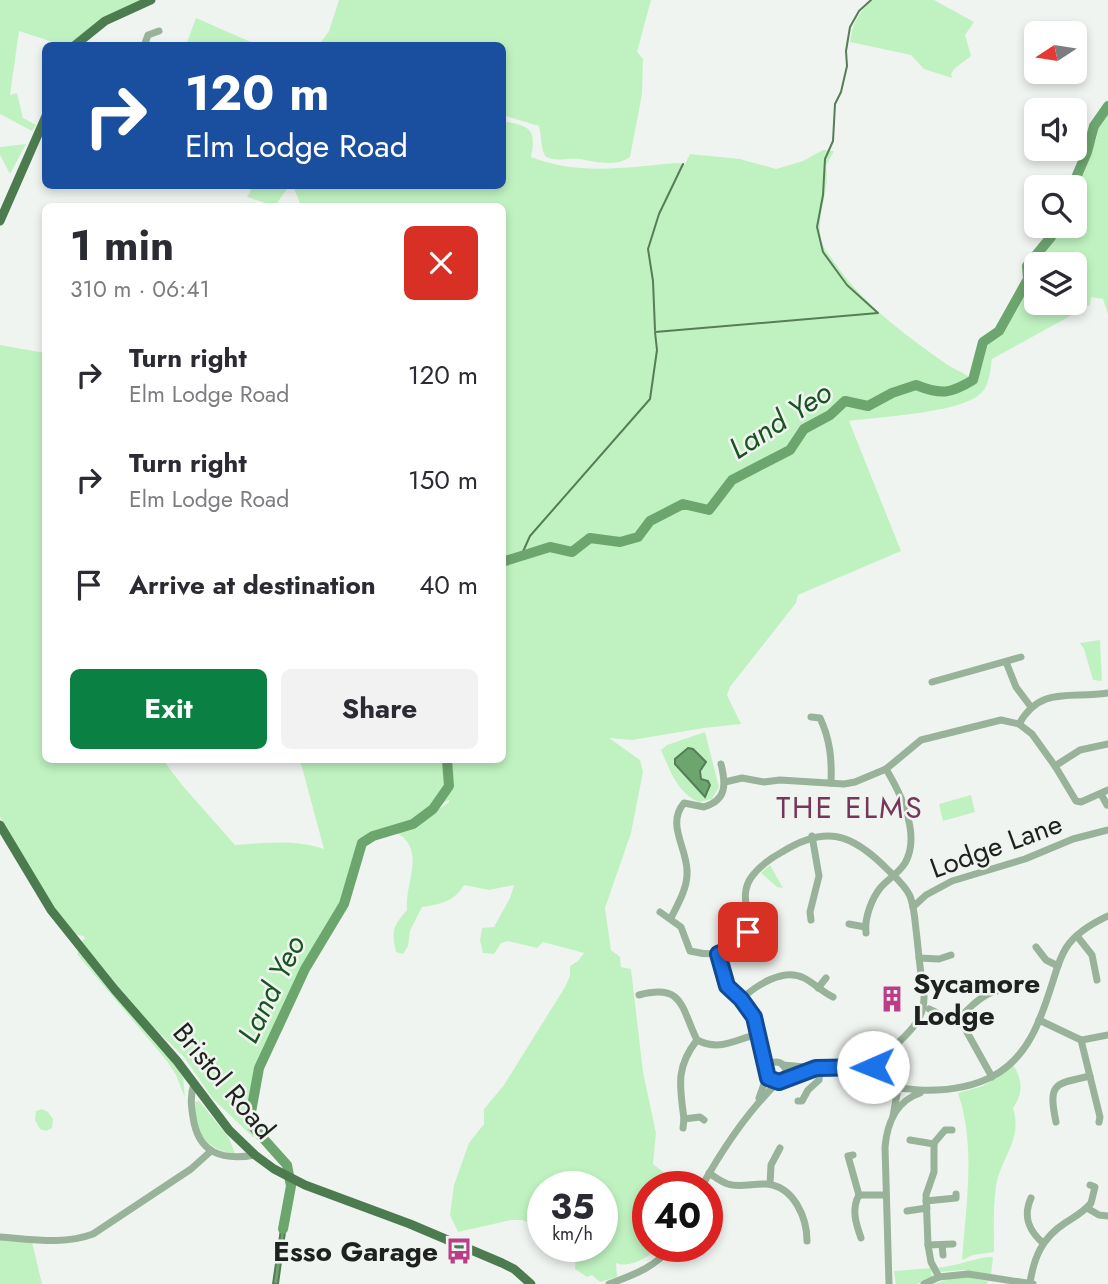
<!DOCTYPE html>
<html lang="en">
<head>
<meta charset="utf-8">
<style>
	body { margin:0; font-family:Jost,sans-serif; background:#f2f2f3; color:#2b2b33; height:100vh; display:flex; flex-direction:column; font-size:26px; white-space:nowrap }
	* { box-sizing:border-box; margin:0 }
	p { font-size:23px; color:#7c7c81 }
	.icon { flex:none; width:38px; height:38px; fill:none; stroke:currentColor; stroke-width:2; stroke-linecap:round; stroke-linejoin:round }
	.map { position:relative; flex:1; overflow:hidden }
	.panel { position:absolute; left:42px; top:203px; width:464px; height:560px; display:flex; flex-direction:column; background:#fff; border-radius:10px; box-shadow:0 4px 10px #0003 }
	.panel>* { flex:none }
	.banner { position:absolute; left:42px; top:42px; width:464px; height:147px; border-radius:10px; box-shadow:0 4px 10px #0003; background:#1a4fa0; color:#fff; overflow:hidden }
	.needle { width:46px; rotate:258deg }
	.tools { position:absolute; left:1024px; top:21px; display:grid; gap:14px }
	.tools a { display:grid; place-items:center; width:63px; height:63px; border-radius:10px; background:#fff; box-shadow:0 4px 10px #0003; font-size:35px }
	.speed { position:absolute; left:527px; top:1171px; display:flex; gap:14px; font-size:35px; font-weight:700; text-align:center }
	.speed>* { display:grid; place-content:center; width:91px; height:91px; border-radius:50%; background:#fff; box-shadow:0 4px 10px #0003; line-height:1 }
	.speed small { font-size:18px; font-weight:400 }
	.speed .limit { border:10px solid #d22; background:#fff; color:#111 }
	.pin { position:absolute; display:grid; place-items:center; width:60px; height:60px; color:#fff; margin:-30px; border-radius:14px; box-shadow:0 4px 10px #0006 }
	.me { position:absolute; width:77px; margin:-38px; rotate:269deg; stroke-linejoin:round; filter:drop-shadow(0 0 5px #0008) }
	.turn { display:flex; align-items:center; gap:24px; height:147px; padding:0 28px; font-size:32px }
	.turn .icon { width:91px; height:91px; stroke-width:2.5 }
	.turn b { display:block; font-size:49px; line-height:60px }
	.round { display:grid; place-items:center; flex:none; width:74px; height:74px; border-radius:10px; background:#f2f2f3 }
	.head { display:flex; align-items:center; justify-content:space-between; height:119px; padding:0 28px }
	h1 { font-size:42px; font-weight:700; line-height:52px }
	.button { display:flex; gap:14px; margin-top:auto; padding:14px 28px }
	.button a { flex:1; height:80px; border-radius:10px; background:#0b8043; color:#fff; font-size:28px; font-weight:700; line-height:80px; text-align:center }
	.button a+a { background:#f2f2f3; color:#2b2b33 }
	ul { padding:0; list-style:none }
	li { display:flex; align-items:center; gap:21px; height:105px; padding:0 28px }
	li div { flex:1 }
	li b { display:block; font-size:26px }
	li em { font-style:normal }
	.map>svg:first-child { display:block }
</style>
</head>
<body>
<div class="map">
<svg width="1108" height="1284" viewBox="0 0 1108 1284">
	<rect width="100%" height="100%" fill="#f0f4f0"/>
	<g fill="#c0f2c1" fill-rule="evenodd">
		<polygon points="0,0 142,0 101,19 68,45 62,45 19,31 10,95 17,93 23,118 36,125 32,131 0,114"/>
		<path d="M 339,0 L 651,0 L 637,52 L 643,59 L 642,94 L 630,157 C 617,167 595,162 580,159 C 568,158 558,162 546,157 C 540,149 542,136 539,126 L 502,115 L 502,46 L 319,45 L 329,31 Z"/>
		<path d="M 872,0 L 934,0 L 974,22 L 965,35 L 971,56 L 954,69 L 951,74 L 952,78 L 924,69 L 911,55 L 850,42 C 854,18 857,17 872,0 Z"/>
		<polygon points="196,18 258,45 186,45"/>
		<path d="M 1108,111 L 1108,314 L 1103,299 L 1091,297 L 1090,305 L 992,359 C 990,370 990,386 980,394 C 960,413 878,417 849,421 L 901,551 L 798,595 L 796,603 L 730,687 L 727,695 L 741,724 L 704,728 L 632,740 L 609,738 L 640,760 L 643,772 L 631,833 L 605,908 L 611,950 L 620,957 L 621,967 L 631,969 L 643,1072 L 656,1133 L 653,1164 L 671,1178 L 668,1181 L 674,1186 L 648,1186 L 648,1246 L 661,1246 C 650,1256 631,1269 616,1263 L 617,1277 L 600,1282 L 592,1275 L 587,1277 L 575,1269 L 576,1257 L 568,1246 L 602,1246 L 602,1186 L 542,1186 L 542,1228 L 522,1220 L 511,1220 L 458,1232 L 450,1215 L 454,1185 L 469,1143 L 484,1124 L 484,1109 L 504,1085 L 565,987 L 570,976 L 570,966 L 578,961 L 584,953 L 543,942 L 537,948 L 508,941 L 501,943 L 494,954 L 483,953 L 480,940 L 482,928 L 494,927 L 510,898 L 514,885 L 489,890 L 464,885 C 454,902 440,904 422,907 L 410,931 L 408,946 L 403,954 L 396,952 C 391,930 393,926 407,910 C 404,883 428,849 395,832 L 413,827 L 449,802 L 449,800 L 396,830 L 369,836 L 361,845 L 350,874 L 346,894 L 305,965 L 287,1002 L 282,1022 L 261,1061 L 252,1111 L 254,1138 L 213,1099 L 184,1057 L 143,1017 L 82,942 L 85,938 L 83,936 L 74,934 L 54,907 L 0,817 L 0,345 L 45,353 L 46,760 L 163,760 L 182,785 L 235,845 C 265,843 295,839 324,849 L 300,760 L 502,760 L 502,206 L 301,206 L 293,186 L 502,186 L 502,121 C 530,126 537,129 531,157 C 579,176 627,167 677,163 L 685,164 L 690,154 L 740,159 L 776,169 L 803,161 L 823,150 L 834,151 L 826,166 C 831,192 813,220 823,245 C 826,252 832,258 835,263 C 862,303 903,333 942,361 C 952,369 965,372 974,381 L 985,343 L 1004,328 L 1029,283 L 1031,265 L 1053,240 L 1058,226 L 1074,226 L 1075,188 L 1097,137 L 1099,126 ZM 1036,264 L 1074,264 L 1074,303 L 1036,303 Z"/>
		<polygon points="26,144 10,174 0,155 0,147"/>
		<polygon points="253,186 289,186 275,206 247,197"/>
		<polygon points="1100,640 1102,681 1093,680 1084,649 1080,643"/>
		<path d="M 705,732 L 719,787 L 712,799 L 699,802 C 677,793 670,770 661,750 L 667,745 ZM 691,748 L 706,761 L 700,771 L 701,779 L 707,780 L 709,791 L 704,797 L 675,764 L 675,759 Z"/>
		<polygon points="971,795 975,812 943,821 939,804"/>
		<polygon points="770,865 783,888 777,887 761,873"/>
		<polygon points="79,952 178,1069 183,1077 185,1098 176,1075 167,1061 77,954"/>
		<path d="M 1014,1066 C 1023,1082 1023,1094 1013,1108 C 1023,1140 1001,1157 996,1186 C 993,1208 994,1231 994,1252 L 973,1255 L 962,1260 C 966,1204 976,1146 958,1093 L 983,1086 Z"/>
		<path d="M 199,1101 L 229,1138 L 235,1154 C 204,1149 195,1132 195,1102 Z"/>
		<polygon points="42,1109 48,1112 53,1119 52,1128 46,1131 40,1129 35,1120 36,1111"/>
		<polygon points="0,1240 32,1242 42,1284 0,1284"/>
		<path d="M 988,1257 L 993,1257 L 991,1275 L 964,1270 L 940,1272 L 936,1268 C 957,1266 968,1260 988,1257 Z"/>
		<polygon points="931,1268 932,1277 917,1284 896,1284 894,1271"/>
		<polygon points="969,1277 988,1281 987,1284 934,1284 952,1278"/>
	</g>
	<g fill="#6da56f" stroke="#567d57" stroke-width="2">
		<polygon points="688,748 693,749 706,762 700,771 701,779 708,781 710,785 705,797 675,764 675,759"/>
		<polygon points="283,1215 287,1217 278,1284 273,1284"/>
	</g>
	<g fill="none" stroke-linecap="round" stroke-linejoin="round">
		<g stroke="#567d57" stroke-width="2">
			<polyline points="655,330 653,281 648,249 659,214 683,164"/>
			<polyline points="521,556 530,536 650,399 657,350 655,332 878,313 847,285 823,252 817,227 823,195 825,159 833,141 835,104 841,92 847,66 846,51 850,27 859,11 871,0"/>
		</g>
		<g stroke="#6da56f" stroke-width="10">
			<polyline points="1072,187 1087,152 1094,126 1108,106"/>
			<path d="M 502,562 L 550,547 L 572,552 L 590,538 L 620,542 L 638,537 L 650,521 L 683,504 L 709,510 L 732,480 L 790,450 L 804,429 L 830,415 L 845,401 L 868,406 L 892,393 L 916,385 C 941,395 950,394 973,380 L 983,342 L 999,331 L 1028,279 L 1027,266 L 1051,237 L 1056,226"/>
			<polyline points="283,1229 291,1186 287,1165 253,1127 251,1112 259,1068 305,969 344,904 362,843 373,836 413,824 433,809 449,786 447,760"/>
		</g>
		<g stroke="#99b29a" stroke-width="7">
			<polyline points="144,46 148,35 159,31"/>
			<polyline points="1006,662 1016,687 1031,707"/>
			<polyline points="932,682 1021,657"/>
			<path d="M 811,717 L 820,718 C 830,739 832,759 831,783"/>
			<path d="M 1019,724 C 1041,685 1071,699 1108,693"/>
			<polyline points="1055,766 1080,750 1108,744"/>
			<polyline points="725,782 742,778 764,782 780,780 844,784 855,782 886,769 921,740 1001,720 1019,724 1032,734 1055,766 1076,801 1081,802 1108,790"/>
			<polyline points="1101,794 1107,805"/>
			<polyline points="913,907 926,895 952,881 1025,859 1073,839 1108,830"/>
			<path d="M 660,912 L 681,927 L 690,951 C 706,955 734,957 745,941 C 758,923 734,898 753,875 C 761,865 771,858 782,852 C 825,825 851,833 886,868 C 894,876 905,885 910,896 C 915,909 915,924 917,938 C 919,958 921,977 924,996 C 925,1030 891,1042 877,1068"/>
			<path d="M 671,918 C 678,904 688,887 687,871 C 687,848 666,824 684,803 L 704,807 C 727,800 726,784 721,764"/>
			<polyline points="811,920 810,912 819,876 812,836"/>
			<polyline points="849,924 865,927"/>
			<path d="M 866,933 C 864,918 872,898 881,887 C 888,879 899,873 905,863 C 921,835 901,794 886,769"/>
			<polyline points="1077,936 1092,955 1097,980"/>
			<polyline points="1036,947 1046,960 1058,966"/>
			<polyline points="718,954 727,986 746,1005 754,1017 767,1070"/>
			<polyline points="919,958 939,959 951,955"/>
			<polyline points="818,988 826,978"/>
			<path d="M 639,995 C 684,983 681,1008 697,1040 C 721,1052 735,1039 759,1034"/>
			<path d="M 741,999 C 756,986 783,967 804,978 C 814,983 822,992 833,997"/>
			<polyline points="929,1009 963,1025 992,1077"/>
			<polyline points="1039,1020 1081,1040 1100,1117 1099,1122"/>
			<path d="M 958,1021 C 964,1012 979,998 990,993 C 997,990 1003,991 1012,986"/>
			<polyline points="1082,1040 1108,1035"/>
			<circle cx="776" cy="1072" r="10"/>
			<polyline points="783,1065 816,1068 868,1066 877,1068 903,1088"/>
			<polyline points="881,1074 896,1093"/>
			<polyline points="784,1079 812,1069"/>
			<path d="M 194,1084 C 190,1095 191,1105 193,1117 C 198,1153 222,1161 255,1155"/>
			<polyline points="759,1098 767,1076"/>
			<polyline points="798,1101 802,1101 808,1090 819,1080 820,1068"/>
			<path d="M 893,1116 L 898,1089 C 905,1087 912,1090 919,1090 C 944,1091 971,1088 993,1076 C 1028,1058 1041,1019 1052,984 C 1056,972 1059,959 1066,948 C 1075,934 1093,923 1108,916"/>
			<path d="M 684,1119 C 680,1087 675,1068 697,1040"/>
			<path d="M 1056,1122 C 1048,1083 1054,1084 1090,1076"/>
			<polyline points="683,1128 684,1119 700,1117 704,1120"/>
			<polyline points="910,1140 934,1144"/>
			<path d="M 853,1155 L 848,1156 L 859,1195 C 851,1209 856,1224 861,1238"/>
			<path d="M 709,1173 C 715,1177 721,1182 728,1184 C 740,1188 754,1183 766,1184 C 794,1186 807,1218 807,1241"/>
			<polyline points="770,1184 771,1165 780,1148"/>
			<path d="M 702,1186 C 723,1148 747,1112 779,1081"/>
			<polyline points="859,1195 886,1195"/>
			<path d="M 1031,1198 C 1023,1216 1028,1230 1043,1243"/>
			<polyline points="926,1201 956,1198 956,1194"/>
			<polyline points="1087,1208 1099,1215 1108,1216"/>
			<polyline points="907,1211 927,1208"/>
			<path d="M 0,1237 C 31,1239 64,1245 93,1234 L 191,1169 L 211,1151"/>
			<polyline points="928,1245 953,1244"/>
			<polyline points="942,1245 943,1255"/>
			<polyline points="939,1277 931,1262 928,1245 926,1195 934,1172 934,1143 945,1130 952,1130"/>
			<path d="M 1030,1283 C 1034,1257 1042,1238 1065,1223 C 1074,1217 1084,1212 1091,1203 L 1095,1187 L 1090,1185"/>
			<path d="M 609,1284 C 633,1275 656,1267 672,1246"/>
			<path d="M 889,1284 L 885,1147 C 887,1124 896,1101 920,1093"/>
			<polyline points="924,1284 939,1277 968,1274 1033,1284"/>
		</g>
		<g stroke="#4d7b50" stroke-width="9">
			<polyline points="74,46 105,21 151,0"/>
			<polyline points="0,221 46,116"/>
			<polyline points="0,825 51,910 115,990 177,1061 229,1130 255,1155 274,1169 305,1185 410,1224 502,1263 514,1269 531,1284"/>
		</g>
	</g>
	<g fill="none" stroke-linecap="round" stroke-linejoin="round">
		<g stroke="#114b97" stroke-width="18">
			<polyline id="route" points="748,932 741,945 718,954 727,986 741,999 754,1017 768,1078 779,1082 816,1068 873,1067"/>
		</g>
		<use href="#route" stroke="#1a73e8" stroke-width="12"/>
	</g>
	<defs>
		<g id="building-bare" transform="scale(2.1)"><path d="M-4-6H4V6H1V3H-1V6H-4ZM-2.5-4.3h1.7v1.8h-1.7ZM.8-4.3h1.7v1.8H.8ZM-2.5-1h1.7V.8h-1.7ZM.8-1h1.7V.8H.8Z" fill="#bb3c88" stroke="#f0f4f0" stroke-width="2.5" paint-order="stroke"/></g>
		<g id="bus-bare" transform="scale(2.1)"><path d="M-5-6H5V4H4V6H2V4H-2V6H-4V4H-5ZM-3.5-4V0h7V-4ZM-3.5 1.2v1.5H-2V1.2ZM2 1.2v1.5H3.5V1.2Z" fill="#bb3c88" stroke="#f0f4f0" stroke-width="2.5" paint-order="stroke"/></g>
	</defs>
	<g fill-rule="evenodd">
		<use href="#building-bare" x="892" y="999"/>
		<use href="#bus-bare" x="459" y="1251"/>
	</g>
	<g text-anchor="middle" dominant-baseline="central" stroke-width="5" stroke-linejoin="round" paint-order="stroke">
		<g font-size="28" fill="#1f211f" stroke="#f0f4f0">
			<text transform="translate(996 846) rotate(-20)">Lodge Lane</text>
			<text transform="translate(224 1081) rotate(50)">Bristol Road</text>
		</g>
		<g font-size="28" font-weight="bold" fill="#1f211f" stroke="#f0f4f0" text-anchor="start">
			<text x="913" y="983">Sycamore<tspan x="913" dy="32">Lodge</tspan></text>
			<text x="438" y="1251" text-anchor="end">Esso Garage</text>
		</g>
		<g font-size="30" font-style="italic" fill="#185420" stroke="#f0f4f0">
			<text transform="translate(780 420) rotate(-33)">Land Yeo</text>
			<text transform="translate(271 989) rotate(-64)">Land Yeo</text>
		</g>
		<g font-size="30" letter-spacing="2" fill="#76365a" stroke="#f0f4f0">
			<text x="850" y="807">THE ELMS</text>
		</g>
	</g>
</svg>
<div class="tools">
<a><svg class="needle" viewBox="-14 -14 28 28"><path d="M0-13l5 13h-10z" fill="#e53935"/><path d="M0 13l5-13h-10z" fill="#7c7c81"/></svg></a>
<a><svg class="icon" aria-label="sound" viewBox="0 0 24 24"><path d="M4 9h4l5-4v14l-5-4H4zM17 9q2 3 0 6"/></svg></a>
<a><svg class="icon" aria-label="search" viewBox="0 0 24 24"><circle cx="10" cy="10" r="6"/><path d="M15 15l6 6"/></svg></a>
<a><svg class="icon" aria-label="layers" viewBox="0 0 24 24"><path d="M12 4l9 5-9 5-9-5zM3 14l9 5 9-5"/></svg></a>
</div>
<div class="speed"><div>35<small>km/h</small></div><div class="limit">40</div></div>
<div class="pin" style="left:748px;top:932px;background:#d93025"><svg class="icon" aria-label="arrive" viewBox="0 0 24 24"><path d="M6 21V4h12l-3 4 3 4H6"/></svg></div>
<svg class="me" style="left:873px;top:1067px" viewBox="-20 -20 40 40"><circle r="19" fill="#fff"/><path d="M0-13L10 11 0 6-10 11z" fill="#1a73e8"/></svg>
<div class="banner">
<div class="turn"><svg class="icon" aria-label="right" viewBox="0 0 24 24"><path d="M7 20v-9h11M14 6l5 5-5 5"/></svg><div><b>120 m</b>Elm Lodge Road</div></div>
</div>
<section class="panel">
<div class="head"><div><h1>1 min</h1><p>310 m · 06:41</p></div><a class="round" style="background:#d93025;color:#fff"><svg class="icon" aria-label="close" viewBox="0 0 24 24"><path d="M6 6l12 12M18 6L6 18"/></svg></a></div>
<ul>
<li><svg class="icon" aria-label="right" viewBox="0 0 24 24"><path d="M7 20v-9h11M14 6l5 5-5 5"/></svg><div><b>Turn right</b><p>Elm Lodge Road</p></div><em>120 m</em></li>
<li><svg class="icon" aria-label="right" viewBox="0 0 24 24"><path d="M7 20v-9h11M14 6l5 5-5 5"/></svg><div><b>Turn right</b><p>Elm Lodge Road</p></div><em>150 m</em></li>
<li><svg class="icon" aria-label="arrive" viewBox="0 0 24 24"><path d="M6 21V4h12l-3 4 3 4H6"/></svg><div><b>Arrive at destination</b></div><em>40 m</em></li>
</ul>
<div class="button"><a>Exit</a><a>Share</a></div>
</section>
</div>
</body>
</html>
